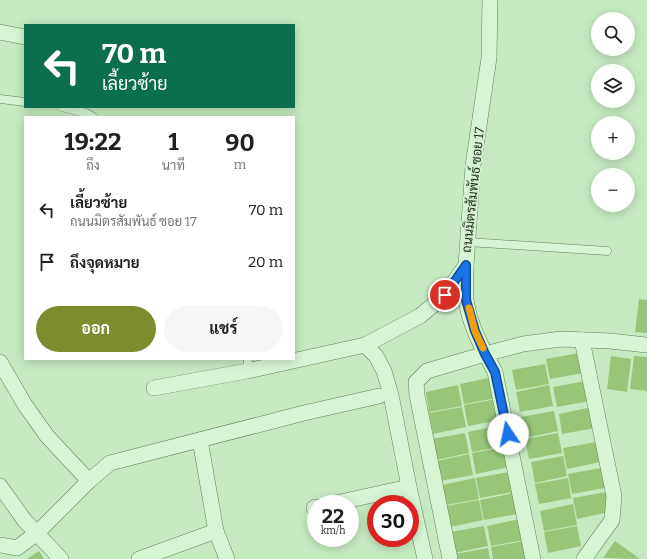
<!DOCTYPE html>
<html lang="th">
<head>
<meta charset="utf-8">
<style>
	body { margin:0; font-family:Bitter,Sarabun,serif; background:#f6f6f6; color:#202124; height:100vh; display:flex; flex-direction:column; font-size:15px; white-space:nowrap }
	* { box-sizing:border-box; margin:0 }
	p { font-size:13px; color:#757577 }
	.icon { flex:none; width:22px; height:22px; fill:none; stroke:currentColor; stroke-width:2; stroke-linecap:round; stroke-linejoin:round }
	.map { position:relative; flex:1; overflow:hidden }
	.side { position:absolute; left:24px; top:116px; width:271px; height:244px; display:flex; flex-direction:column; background:#fff; border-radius:0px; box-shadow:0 2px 10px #0003 }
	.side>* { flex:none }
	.guide { position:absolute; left:24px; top:24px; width:271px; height:84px; border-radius:0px; box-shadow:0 2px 10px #0003; background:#0b6e4f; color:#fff; overflow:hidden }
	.tools { position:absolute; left:591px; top:12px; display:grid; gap:8px }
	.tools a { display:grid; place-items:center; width:44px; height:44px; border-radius:50%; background:#fff; box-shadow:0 2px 10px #0003; font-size:20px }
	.speed { position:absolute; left:307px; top:495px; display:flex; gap:8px; font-size:20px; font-weight:700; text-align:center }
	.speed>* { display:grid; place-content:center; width:52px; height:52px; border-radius:50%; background:#fff; box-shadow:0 2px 10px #0003; line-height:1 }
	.speed small { font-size:10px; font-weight:400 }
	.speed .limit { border:6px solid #d22; background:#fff; color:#111 }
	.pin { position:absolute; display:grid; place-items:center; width:34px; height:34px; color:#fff; margin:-17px; border:2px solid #fff; border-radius:50%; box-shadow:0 1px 4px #0007 }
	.me { position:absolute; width:44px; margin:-22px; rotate:349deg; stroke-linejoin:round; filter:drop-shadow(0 0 3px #0008) }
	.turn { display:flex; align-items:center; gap:14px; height:84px; padding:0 12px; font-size:18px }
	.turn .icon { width:52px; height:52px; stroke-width:2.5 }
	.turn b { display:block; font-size:28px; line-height:34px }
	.eta { display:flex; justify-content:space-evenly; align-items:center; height:68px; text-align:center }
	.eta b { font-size:24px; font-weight:700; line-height:28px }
	.button { display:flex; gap:8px; margin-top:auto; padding:8px 12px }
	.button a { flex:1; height:46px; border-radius:24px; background:#7b8d2e; color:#fff; font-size:16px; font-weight:700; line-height:46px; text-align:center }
	.button a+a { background:#f6f6f6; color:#202124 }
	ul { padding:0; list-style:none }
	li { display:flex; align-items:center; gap:12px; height:52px; padding:0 12px }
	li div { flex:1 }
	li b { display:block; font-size:15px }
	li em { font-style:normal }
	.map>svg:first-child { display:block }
</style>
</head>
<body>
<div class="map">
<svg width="647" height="559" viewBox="0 0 647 559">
	<rect width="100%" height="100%" fill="#c5eac0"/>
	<g fill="#97c679">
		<polygon points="639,299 647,300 647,333 635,332"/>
		<polygon points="579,353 583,373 550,379 546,359"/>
		<polygon points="611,356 631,359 627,392 607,389"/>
		<polygon points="634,356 647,357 647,391 630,389"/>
		<polygon points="545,364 549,384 516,390 512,370"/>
		<polygon points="493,377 497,398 464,404 460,384"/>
		<polygon points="586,381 590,401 557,407 553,387"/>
		<polygon points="458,385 462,406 429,412 426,392"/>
		<polygon points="549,385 553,406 520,412 516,392"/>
		<polygon points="497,399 501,420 468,426 464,405"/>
		<polygon points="462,407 466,427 433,434 429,413"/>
		<polygon points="592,407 595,428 562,434 559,414"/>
		<polygon points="554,411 558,431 525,438 521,417"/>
		<polygon points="501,425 505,446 472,452 468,432"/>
		<polygon points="465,433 469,453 436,460 432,439"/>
		<polygon points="558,433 562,453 529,459 525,439"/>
		<polygon points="596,442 600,462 567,469 563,448"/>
		<polygon points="505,447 509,467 476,474 472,453"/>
		<polygon points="469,454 473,475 440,481 437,461"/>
		<polygon points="563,456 567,476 535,483 531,462"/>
		<polygon points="601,468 605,488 572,494 568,474"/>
		<polygon points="509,472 513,492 480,498 476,478"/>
		<polygon points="475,478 479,499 446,505 442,485"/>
		<polygon points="568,478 571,498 539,504 535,484"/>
		<polygon points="606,492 609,512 577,519 573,498"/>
		<polygon points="513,493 517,514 484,520 480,500"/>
		<polygon points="479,500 483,520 450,527 446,506"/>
		<polygon points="573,504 577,525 544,531 540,511"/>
		<polygon points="520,519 524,540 491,546 487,526"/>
		<polygon points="484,526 488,546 455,553 451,532"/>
		<polygon points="577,526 581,546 548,553 544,532"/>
		<polygon points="524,541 527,559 493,559 491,547"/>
		<polygon points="615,541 640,559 603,558"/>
		<polygon points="488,548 490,559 456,559 455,554"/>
		<polygon points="39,551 44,559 27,559"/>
	</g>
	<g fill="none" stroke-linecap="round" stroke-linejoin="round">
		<g stroke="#65825a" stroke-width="9">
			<g id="service">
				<polyline points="0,99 25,102"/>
				<polyline points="62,107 86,113 93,117"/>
				<polyline points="468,242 607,251"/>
				<polyline points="247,371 248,359"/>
			</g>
		</g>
		<g stroke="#65825a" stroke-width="16">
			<g id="minor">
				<polyline points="0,32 25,37"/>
				<path d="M 466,265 C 466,276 465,288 466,299 C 469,325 483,349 495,372 L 533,559"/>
				<polyline points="582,340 614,496 612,520 584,559"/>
				<polyline points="0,362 25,405 47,436 89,481"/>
				<polyline points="154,388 247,371 365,345"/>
				<polyline points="200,440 216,531 227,559"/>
				<polyline points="0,486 25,521 61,559"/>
				<polyline points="331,504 409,487"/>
				<polyline points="314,508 316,507"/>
				<polyline points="0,545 17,548 37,533 89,481 110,463 304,413 379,396"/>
				<polyline points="139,559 216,531"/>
				<polyline points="425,559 409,487 391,395 384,371 376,356 365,345 420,316 445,295 466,265 473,166 489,58 490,0"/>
				<polyline points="450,559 417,395 416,382 427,371 485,354 523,344 561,339 610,341 647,345"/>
			</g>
		</g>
		<use href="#service" stroke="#d6f6d3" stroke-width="8"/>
		<use href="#minor" stroke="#d6f6d3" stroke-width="15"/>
	</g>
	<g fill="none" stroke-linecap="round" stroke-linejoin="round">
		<g stroke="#114b97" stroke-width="10">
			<polyline id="route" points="445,295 466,265 466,300 475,331 485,354 495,372 508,434"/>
		</g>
		<use href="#route" stroke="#1a73e8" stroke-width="7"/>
		<polyline stroke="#f59e0b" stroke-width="7" points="469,308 475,331 483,348"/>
	</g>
	<g text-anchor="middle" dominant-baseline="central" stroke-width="4" stroke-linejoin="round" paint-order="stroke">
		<g font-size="13" fill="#24331d" stroke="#d3f2cf">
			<text transform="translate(473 190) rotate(-84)">ถนนมิตรสัมพันธ์ ซอย 17</text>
		</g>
	</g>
</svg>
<div class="tools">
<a><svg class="icon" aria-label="search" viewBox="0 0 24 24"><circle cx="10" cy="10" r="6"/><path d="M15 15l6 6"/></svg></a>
<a><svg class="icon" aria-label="layers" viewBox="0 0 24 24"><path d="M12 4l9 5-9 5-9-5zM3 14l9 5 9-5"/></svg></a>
<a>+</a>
<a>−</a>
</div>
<div class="speed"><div>22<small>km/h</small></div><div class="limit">30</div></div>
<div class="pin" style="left:445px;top:295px;background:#d93025"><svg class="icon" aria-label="arrive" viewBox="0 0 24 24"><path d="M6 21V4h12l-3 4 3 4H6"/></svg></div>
<svg class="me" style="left:508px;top:434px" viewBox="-20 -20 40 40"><circle r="19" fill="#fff"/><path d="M0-13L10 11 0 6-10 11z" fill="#1a73e8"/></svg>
<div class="guide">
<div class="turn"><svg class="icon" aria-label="left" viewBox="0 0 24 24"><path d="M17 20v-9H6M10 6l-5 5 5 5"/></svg><div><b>70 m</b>เลี้ยวซ้าย</div></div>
</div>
<section class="side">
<div class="eta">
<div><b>19:22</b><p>ถึง</p></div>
<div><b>1</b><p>นาที</p></div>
<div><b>90</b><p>m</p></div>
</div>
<ul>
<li><svg class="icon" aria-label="left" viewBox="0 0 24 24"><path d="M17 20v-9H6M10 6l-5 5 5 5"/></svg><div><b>เลี้ยวซ้าย</b><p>ถนนมิตรสัมพันธ์ ซอย 17</p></div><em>70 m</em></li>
<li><svg class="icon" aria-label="arrive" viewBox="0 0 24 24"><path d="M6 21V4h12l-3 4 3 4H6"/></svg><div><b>ถึงจุดหมาย</b></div><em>20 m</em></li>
</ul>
<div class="button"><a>ออก</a><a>แชร์</a></div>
</section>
</div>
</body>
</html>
